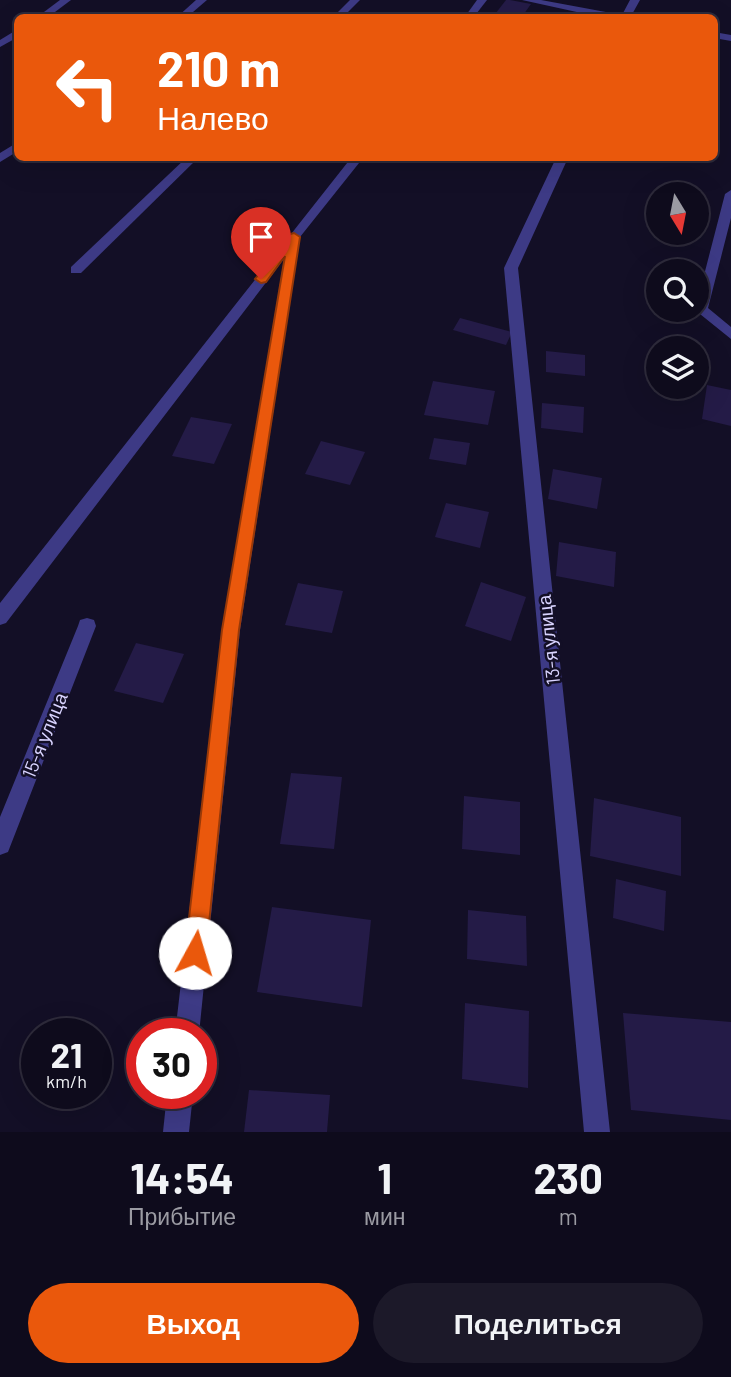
<!DOCTYPE html>
<html lang="ru">
<head>
<meta charset="utf-8">
<style>
	body { margin:0; font-family:Barlow,sans-serif; background:#1c1929; color:#f1f3f6; height:100vh; display:flex; flex-direction:column; font-size:26px; white-space:nowrap }
	* { box-sizing:border-box; margin:0 }
	p { font-size:23px; color:#9b9ba3 }
	.icon { flex:none; width:38px; height:38px; fill:none; stroke:currentColor; stroke-width:2; stroke-linecap:round; stroke-linejoin:round }
	.map { position:relative; height:1132px; overflow:hidden }
	.panel { display:flex; flex-direction:column; background:#0e0b1c; flex:1 }
	.panel>* { flex:none }
	.top-card { position:absolute; left:14px; top:14px; width:704px; height:147px; border-radius:10px; box-shadow:0 7px 28px #0002,0 0 0 2px #2e2b3b; background:#ea580c; color:#fff; overflow:hidden }
	.needle { width:46px; rotate:170deg }
	.tools { position:absolute; left:646px; top:182px; display:grid; gap:14px }
	.tools a { display:grid; place-items:center; width:63px; height:63px; border-radius:50%; background:#0e0b1c; box-shadow:0 7px 28px #0002,0 0 0 2px #2e2b3b; font-size:35px }
	.speed { position:absolute; left:21px; top:1018px; display:flex; gap:14px; font-size:35px; font-weight:700; text-align:center }
	.speed>* { display:grid; place-content:center; width:91px; height:91px; border-radius:50%; background:#0e0b1c; box-shadow:0 7px 28px #0002,0 0 0 2px #2e2b3b; line-height:1 }
	.speed small { font-size:18px; font-weight:400 }
	.speed .limit { border:10px solid #d22; background:#fff; color:#111 }
	.pin { position:absolute; display:grid; place-items:center; width:60px; height:60px; color:#fff; margin:-72px -30px; border-radius:50% 50% 50% 0; rotate:-45deg; box-shadow:0 0 7px #0007 }
	.pin .icon { rotate:45deg }
	.me { position:absolute; width:77px; margin:-38px; rotate:6deg; stroke-linejoin:round; filter:drop-shadow(0 0 5px #0008) }
	.turn { display:flex; align-items:center; gap:24px; height:147px; padding:0 28px; font-size:32px }
	.turn .icon { width:91px; height:91px; stroke-width:2.5 }
	.turn b { display:block; font-size:49px; line-height:60px }
	.eta { display:flex; justify-content:space-evenly; align-items:center; height:119px; text-align:center }
	.eta b { font-size:42px; font-weight:700; line-height:49px }
	.action { display:flex; gap:14px; margin-top:auto; padding:14px 28px }
	.action a { flex:1; height:80px; border-radius:42px; background:#ea580c; color:#fff; font-size:28px; font-weight:700; line-height:80px; text-align:center }
	.action a+a { background:#1c1929; color:#f1f3f6 }
	.map>svg:first-child { display:block }
</style>
</head>
<body>
<div class="map">
<svg width="731" height="1132" viewBox="0 0 731 1132">
	<rect width="100%" height="100%" fill="#130f26"/>
	<g fill="#241b47">
		<polygon points="506,0 510,0 531,4 521,18 492,18"/>
		<polygon points="460,318 512,332 506,345 453,330"/>
		<polygon points="546,351 585,355 585,376 546,372"/>
		<polygon points="433,381 495,391 488,425 424,415"/>
		<polygon points="707,385 731,390 731,426 702,419"/>
		<polygon points="542,403 584,407 583,433 541,428"/>
		<polygon points="191,417 232,424 214,464 172,456"/>
		<polygon points="434,438 470,443 466,465 429,459"/>
		<polygon points="321,441 365,452 350,485 305,474"/>
		<polygon points="553,469 602,478 597,509 548,499"/>
		<polygon points="446,503 489,512 480,548 435,537"/>
		<polygon points="559,542 616,552 614,587 556,576"/>
		<polygon points="481,582 526,597 511,641 465,626"/>
		<polygon points="298,583 343,591 332,633 285,625"/>
		<polygon points="136,643 184,654 163,703 114,691"/>
		<polygon points="291,773 342,777 334,849 280,844"/>
		<polygon points="464,796 520,802 520,855 462,849"/>
		<polygon points="594,798 681,817 681,876 590,856"/>
		<polygon points="616,879 666,891 664,931 613,918"/>
		<polygon points="272,907 371,920 362,1007 257,992"/>
		<polygon points="468,910 526,916 527,966 467,959"/>
		<polygon points="465,1003 529,1011 528,1088 462,1079"/>
		<polygon points="623,1013 731,1022 731,1120 631,1110"/>
		<polygon points="249,1090 330,1095 327,1132 244,1132"/>
	</g>
	<g fill="none" stroke-linecap="round" stroke-linejoin="round">
		<g fill="#3d3a85" fill-rule="evenodd">
			<polygon points="60,0 71,0 47,18 36,18"/>
			<polygon points="196,0 207,0 186,18 176,18"/>
			<polygon points="350,0 360,0 342,18 332,18"/>
			<polygon points="477,0 487,0 473,18 464,18"/>
			<polygon points="522,0 541,0 622,15 630,0 640,0 630,18 604,18"/>
			<polygon points="18,29 18,37 0,47 0,40"/>
			<polygon points="714,32 731,35 731,41 714,38"/>
			<polygon points="18,142 18,151 0,162 0,153"/>
			<polygon points="186,158 198,158 81,273 71,273 71,267"/>
			<polygon points="351,158 363,158 300,237 240,630 199,1034 175,1034 222,630 284,259 6,623 0,625 0,603"/>
			<polygon points="556,158 568,158 518,268 610,1132 584,1132 504,268"/>
			<polygon points="731,190 731,218 708,308 731,327 731,339 695,310 725,194"/>
			<polygon points="87,618 94,620 96,626 8,852 0,855 0,817 78,626 80,620"/>
			<polygon points="167,1094 193,1094 189,1132 163,1132"/>
		</g>
	</g>
	<polygon fill="#ea580c" stroke="#983908" stroke-width="2" points="294,233 300,237 239,630 206,953 203,961 195,964 188,961 185,953 222,630 285,256 266,282 261,283 255,279 290,234"/>
	<g text-anchor="middle" dominant-baseline="central" stroke-width="5" stroke-linejoin="round" paint-order="stroke">
		<g font-size="19" fill="#d9d4ff" stroke="#130f26">
			<text transform="translate(548 640) rotate(-96)">13-я улица</text>
			<text transform="translate(44 735) rotate(-68)">15-я улица</text>
		</g>
	</g>
</svg>
<div class="tools">
<a><svg class="needle" viewBox="-14 -14 28 28"><path d="M0-13l5 13h-10z" fill="#e53935"/><path d="M0 13l5-13h-10z" fill="#9b9ba3"/></svg></a>
<a><svg class="icon" aria-label="search" viewBox="0 0 24 24"><circle cx="10" cy="10" r="6"/><path d="M15 15l6 6"/></svg></a>
<a><svg class="icon" aria-label="layers" viewBox="0 0 24 24"><path d="M12 4l9 5-9 5-9-5zM3 14l9 5 9-5"/></svg></a>
</div>
<div class="speed"><div>21<small>km/h</small></div><div class="limit">30</div></div>
<div class="pin" style="left:261px;top:279px;background:#d93025"><svg class="icon" aria-label="arrive" viewBox="0 0 24 24"><path d="M6 21V4h12l-3 4 3 4H6"/></svg></div>
<svg class="me" style="left:195px;top:953px" viewBox="-20 -20 40 40"><circle r="19" fill="#fff"/><path d="M0-13L10 11 0 6-10 11z" fill="#ea580c"/></svg>
<div class="top-card">
<div class="turn"><svg class="icon" aria-label="left" viewBox="0 0 24 24"><path d="M17 20v-9H6M10 6l-5 5 5 5"/></svg><div><b>210 m</b>Налево</div></div>
</div>
</div>
<section class="panel">
<div class="eta">
<div><b>14:54</b><p>Прибытие</p></div>
<div><b>1</b><p>мин</p></div>
<div><b>230</b><p>m</p></div>
</div>
<div class="action"><a>Выход</a><a>Поделиться</a></div>
</section>
</body>
</html>
